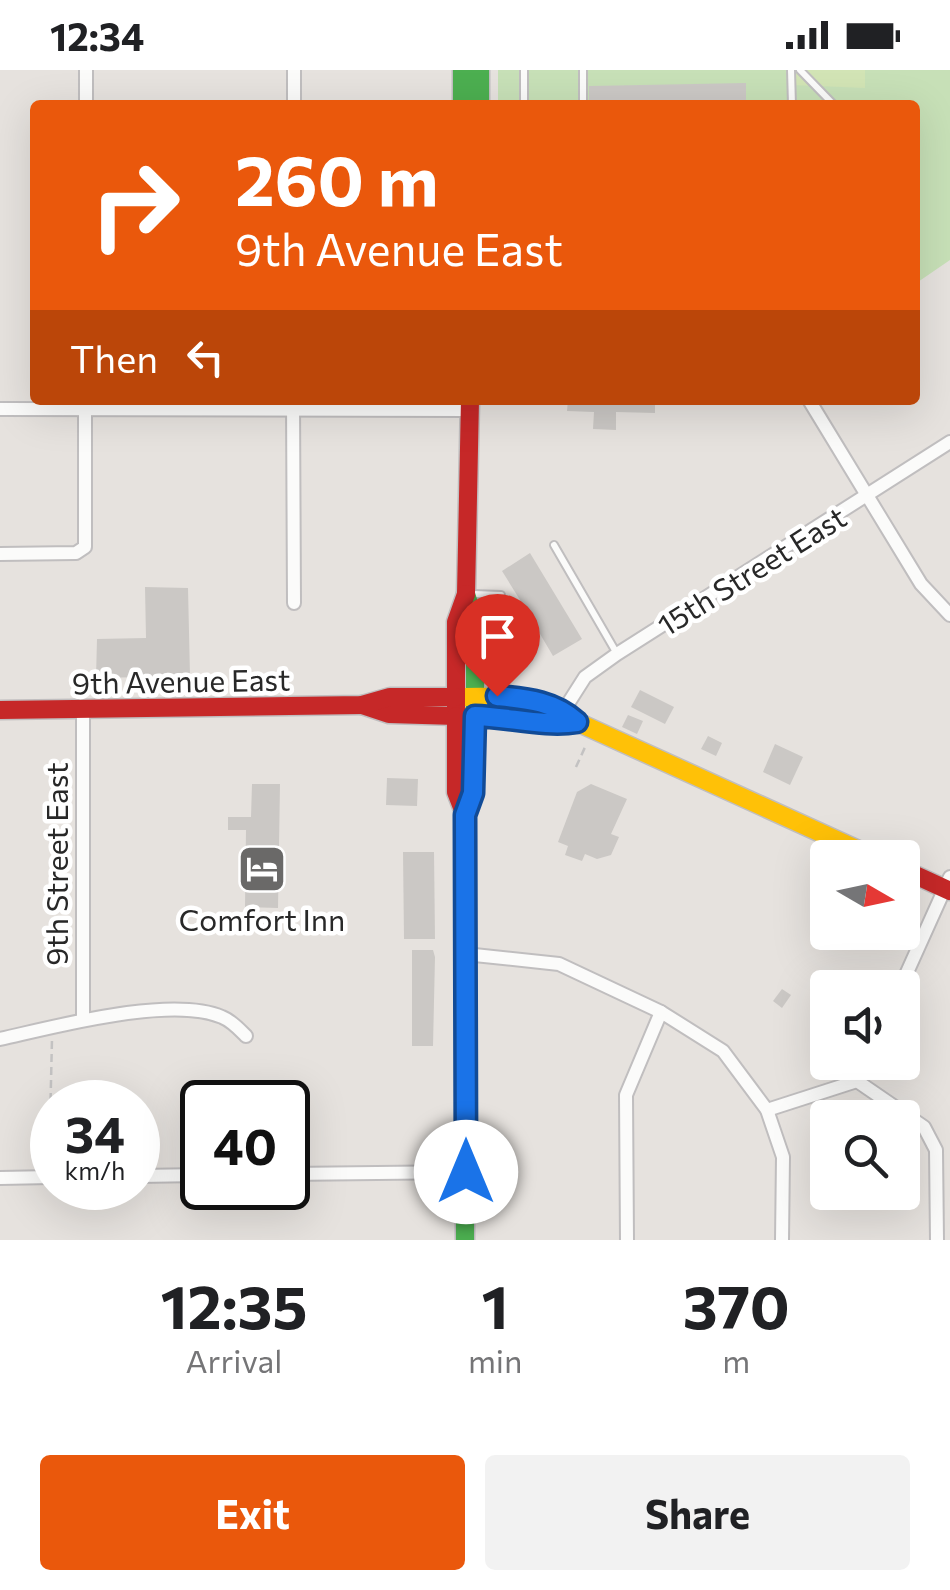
<!DOCTYPE html>
<html lang="en">
<head>
<meta charset="utf-8">
<style>
	body { margin:0; font-family:Commissioner,sans-serif; background:#f2f2f2; color:#202124; height:100vh; display:flex; flex-direction:column; font-size:38px; white-space:nowrap }
	* { box-sizing:border-box; margin:0 }
	p { font-size:32px; color:#757577 }
	.icon { flex:none; width:55px; height:55px; fill:none; stroke:currentColor; stroke-width:2; stroke-linecap:round; stroke-linejoin:round }
	.map { position:relative; height:1170px; overflow:hidden }
	.side { display:flex; flex-direction:column; background:#fff; flex:1 }
	.side>* { flex:none }
	.banner { position:absolute; left:30px; top:30px; width:890px; height:305px; border-radius:10px; box-shadow:0 10px 40px #0002; background:#ea580c; color:#fff; overflow:hidden }
	.needle { width:65px; rotate:99deg }
	.controls { position:absolute; left:810px; top:770px; display:grid; gap:20px }
	.controls a { display:grid; place-items:center; width:110px; height:110px; border-radius:10px; background:#fff; box-shadow:0 10px 40px #0002; font-size:50px }
	.speed { position:absolute; left:30px; top:1010px; display:flex; gap:20px; font-size:50px; font-weight:700; text-align:center }
	.speed>* { display:grid; place-content:center; width:130px; height:130px; border-radius:50%; background:#fff; box-shadow:0 10px 40px #0002; line-height:1 }
	.speed small { font-size:25px; font-weight:400 }
	.speed .limit { border:5px solid #111; border-radius:15px; background:#fff; color:#111 }
	.pin { position:absolute; display:grid; place-items:center; width:85px; height:85px; color:#fff; margin:-102px -42px; border-radius:50% 50% 50% 0; rotate:-45deg; box-shadow:0 0 10px #0007 }
	.pin .icon { rotate:45deg }
	.me { position:absolute; width:110px; margin:-55px; rotate:0deg; stroke-linejoin:round; filter:drop-shadow(0 0 8px #0008) }
	.turn { display:flex; align-items:center; gap:35px; height:210px; padding:0 40px; font-size:45px }
	.turn .icon { width:130px; height:130px; stroke-width:2.5 }
	.turn b { display:block; font-size:70px; line-height:85px }
	.then { display:flex; align-items:center; height:95px; padding:0 40px; background:#0003; gap:20px; font-size:38px }
	.eta { display:flex; justify-content:space-evenly; align-items:center; height:170px; text-align:center }
	.eta b { font-size:60px; font-weight:700; line-height:70px }
	.button { display:flex; gap:20px; margin-top:auto; padding:20px 40px }
	.button a { flex:1; height:115px; border-radius:10px; background:#ea580c; color:#fff; font-size:40px; font-weight:700; line-height:115px; text-align:center }
	.button a+a { background:#f2f2f2; color:#202124 }
	.status { display:flex; justify-content:space-between; align-items:center; height:70px; padding:0 50px; background:#fff; direction:ltr }
	.status svg { height:28px; fill:currentColor }
	.map>svg:first-child { display:block }
</style>
</head>
<body>
<div class="status"><b>12:34</b><svg viewBox="0 0 49 12"><path d="M0 12V9h3v3zM5 12V6h3v6zM10 12V3h3v9zM15 12V0h3v12zM26 1h20v11H26zM47 4h2v5h-2z"/></svg></div>
<div class="map">
<svg width="950" height="1170" viewBox="0 0 950 1170">
	<rect width="100%" height="100%" fill="#e6e2de"/>
	<polygon fill="#c7e0b7" points="498,0 950,0 950,190 915,214 915,35 498,35"/>
	<polygon fill="#d2e4b5" points="794,0 865,0 865,18 793,15"/>
	<g fill="#cbc8c5">
		<polygon points="746,13 746,35 589,35 589,16"/>
		<polygon points="568,330 655,330 655,343 616,342 616,360 593,359 594,342 567,341"/>
		<polygon points="530,483 582,569 553,586 533,552 522,559 513,545 525,538 502,501"/>
		<polygon points="145,517 188,518 190,606 96,608 97,569 146,568"/>
		<polygon points="640,620 674,637 665,654 631,637"/>
		<polygon points="628,645 643,651 637,664 622,657"/>
		<polygon points="708,666 722,673 716,686 701,679"/>
		<polygon points="775,674 803,687 790,715 763,702"/>
		<polygon points="387,708 418,709 417,736 386,735"/>
		<polygon points="252,714 280,714 278,838 245,837 246,760 228,760 228,747 251,747"/>
		<polygon points="591,714 627,729 611,764 619,767 611,785 597,789 585,784 582,791 565,785 568,776 558,772 577,722"/>
		<polygon points="403,782 434,782 435,869 404,869"/>
		<polygon points="412,880 433,880 435,887 433,976 412,976"/>
		<polygon points="782,919 791,925 782,938 773,931"/>
	</g>
	<g fill="none" stroke-linecap="round" stroke-linejoin="round">
		<g stroke="#c0bebf" stroke-width="10">
			<g id="lane">
				<polyline points="583,0 583,35"/>
				<polyline points="791,0 792,35"/>
				<polyline points="800,0 834,35"/>
				<polyline points="524,35 524,0"/>
				<polyline points="554,475 616,582"/>
				<polyline points="473,524 501,525"/>
			</g>
		</g>
		<g stroke="#c0bebf" stroke-width="16">
			<g id="street">
				<polyline points="86,35 86,0"/>
				<polyline points="294,35 294,0"/>
				<polyline points="809,330 921,514 950,545"/>
				<polyline points="293,331 294,533"/>
				<polyline points="0,339 470,340"/>
				<polyline points="0,484 76,483 85,477 85,331"/>
				<polyline points="83,639 83,950"/>
				<polyline points="564,640 585,607 617,584 950,372"/>
				<polyline points="465,884 559,894 661,942 723,981 767,1040 783,1087 782,1170"/>
				<polyline points="900,918 950,807"/>
				<path d="M 0,969 C 54,957 171,925 222,947 C 232,951 239,959 246,966"/>
				<polyline points="857,1011 924,1057 936,1080 937,1170"/>
				<polyline points="857,1011 866,992"/>
				<polyline points="767,1040 857,1011"/>
				<polyline points="288,1104 466,1102"/>
				<polyline points="138,1106 202,1105"/>
				<polyline points="0,1108 52,1107"/>
				<polyline points="627,1170 626,1025 661,942"/>
			</g>
		</g>
		<g stroke="#c0bebf" stroke-width="21">
			<g id="fast">
				<polyline points="462,0 462,35"/>
				<polyline points="480,0 480,35"/>
				<polyline points="466,524 475,553 475,646"/>
				<polyline points="465,1170 465,745 473,723 475,646"/>
			</g>
		</g>
		<g stroke="#c0bebf" stroke-width="21">
			<g id="slow">
				<path d="M 464,627 C 505,626 543,626 577,652 L 876,788"/>
				<polyline points="460,646 577,652"/>
			</g>
		</g>
		<g stroke="#c0bebf" stroke-width="21">
			<g id="jam">
				<polyline points="466,524 470,330"/>
				<polyline points="362,635 389,644 456,646 456,552 466,524"/>
				<polyline points="0,640 362,635 390,627 456,627"/>
				<polyline points="456,646 456,722 465,745"/>
				<polyline points="902,799 950,821"/>
			</g>
		</g>
		<g stroke="#c3c2c2" stroke-width="2.5" stroke-dasharray="8 5" stroke-linecap="butt">
			<polyline points="576,697 586,675"/>
			<polyline points="49,1096 52,969"/>
		</g>
		<use href="#lane" stroke="#fbfbfa" stroke-width="6"/>
		<use href="#street" stroke="#fbfbfa" stroke-width="12"/>
		<use href="#fast" stroke="#4caf50" stroke-width="18"/>
		<use href="#slow" stroke="#ffc107" stroke-width="18"/>
		<use href="#jam" stroke="#c62828" stroke-width="18"/>
	</g>
	<g fill="none" stroke-linecap="round" stroke-linejoin="round">
		<g stroke="#114b97" stroke-width="25">
			<path id="route" d="M 466,1102 L 465,745 L 473,723 L 475,646 C 509,647 545,657 577,652 C 554,631 527,629 497,626"/>
		</g>
		<use href="#route" stroke="#1a73e8" stroke-width="18"/>
	</g>
	<defs>
		<g id="hotel-square" transform="scale(2.5)"><rect x="-9" y="-9" width="18" height="18" rx="4" fill="#6a6968" stroke="#fff"/><path d="M-6-4.5h1.5V1H6V5H4.5V3h-9V5H-6ZM-4 0a1.8 1.8 0 1 1 3.6 0ZM.5 0V-2.5h3Q6-2.5 6 0Z" fill="#fff"/></g>
	</defs>
	<g fill-rule="evenodd">
		<use href="#hotel-square" x="262" y="799"/>
	</g>
	<g text-anchor="middle" dominant-baseline="central" stroke-width="9" stroke-linejoin="round" paint-order="stroke">
		<g font-size="30" fill="#282828" stroke="#fff">
			<text transform="translate(751 500) rotate(-32)">15th Street East</text>
			<text transform="translate(181 610) rotate(-1)">9th Avenue East</text>
			<text transform="translate(55 794) rotate(-90)">9th Street East</text>
		</g>
		<g font-size="30" fill="#282828" stroke="#fff">
			<text x="262" y="848">Comfort Inn</text>
		</g>
	</g>
</svg>
<div class="controls">
<a><svg class="needle" viewBox="-14 -14 28 28"><path d="M0-13l5 13h-10z" fill="#e53935"/><path d="M0 13l5-13h-10z" fill="#757577"/></svg></a>
<a><svg class="icon" aria-label="sound" viewBox="0 0 24 24"><path d="M4 9h4l5-4v14l-5-4H4zM17 9q2 3 0 6"/></svg></a>
<a><svg class="icon" aria-label="search" viewBox="0 0 24 24"><circle cx="10" cy="10" r="6"/><path d="M15 15l6 6"/></svg></a>
</div>
<div class="speed"><div>34<small>km/h</small></div><div class="limit">40</div></div>
<div class="pin" style="left:497px;top:626px;background:#d93025"><svg class="icon" aria-label="arrive" viewBox="0 0 24 24"><path d="M6 21V4h12l-3 4 3 4H6"/></svg></div>
<svg class="me" style="left:466px;top:1102px" viewBox="-20 -20 40 40"><circle r="19" fill="#fff"/><path d="M0-13L10 11 0 6-10 11z" fill="#1a73e8"/></svg>
<div class="banner">
<div class="turn"><svg class="icon" aria-label="right" viewBox="0 0 24 24"><path d="M7 20v-9h11M14 6l5 5-5 5"/></svg><div><b>260 m</b>9th Avenue East</div></div>
<div class="then">Then<svg class="icon" aria-label="left" viewBox="0 0 24 24"><path d="M17 20v-9H6M10 6l-5 5 5 5"/></svg></div>
</div>
</div>
<section class="side">
<div class="eta">
<div><b>12:35</b><p>Arrival</p></div>
<div><b>1</b><p>min</p></div>
<div><b>370</b><p>m</p></div>
</div>
<div class="button"><a>Exit</a><a>Share</a></div>
</section>
</body>
</html>
